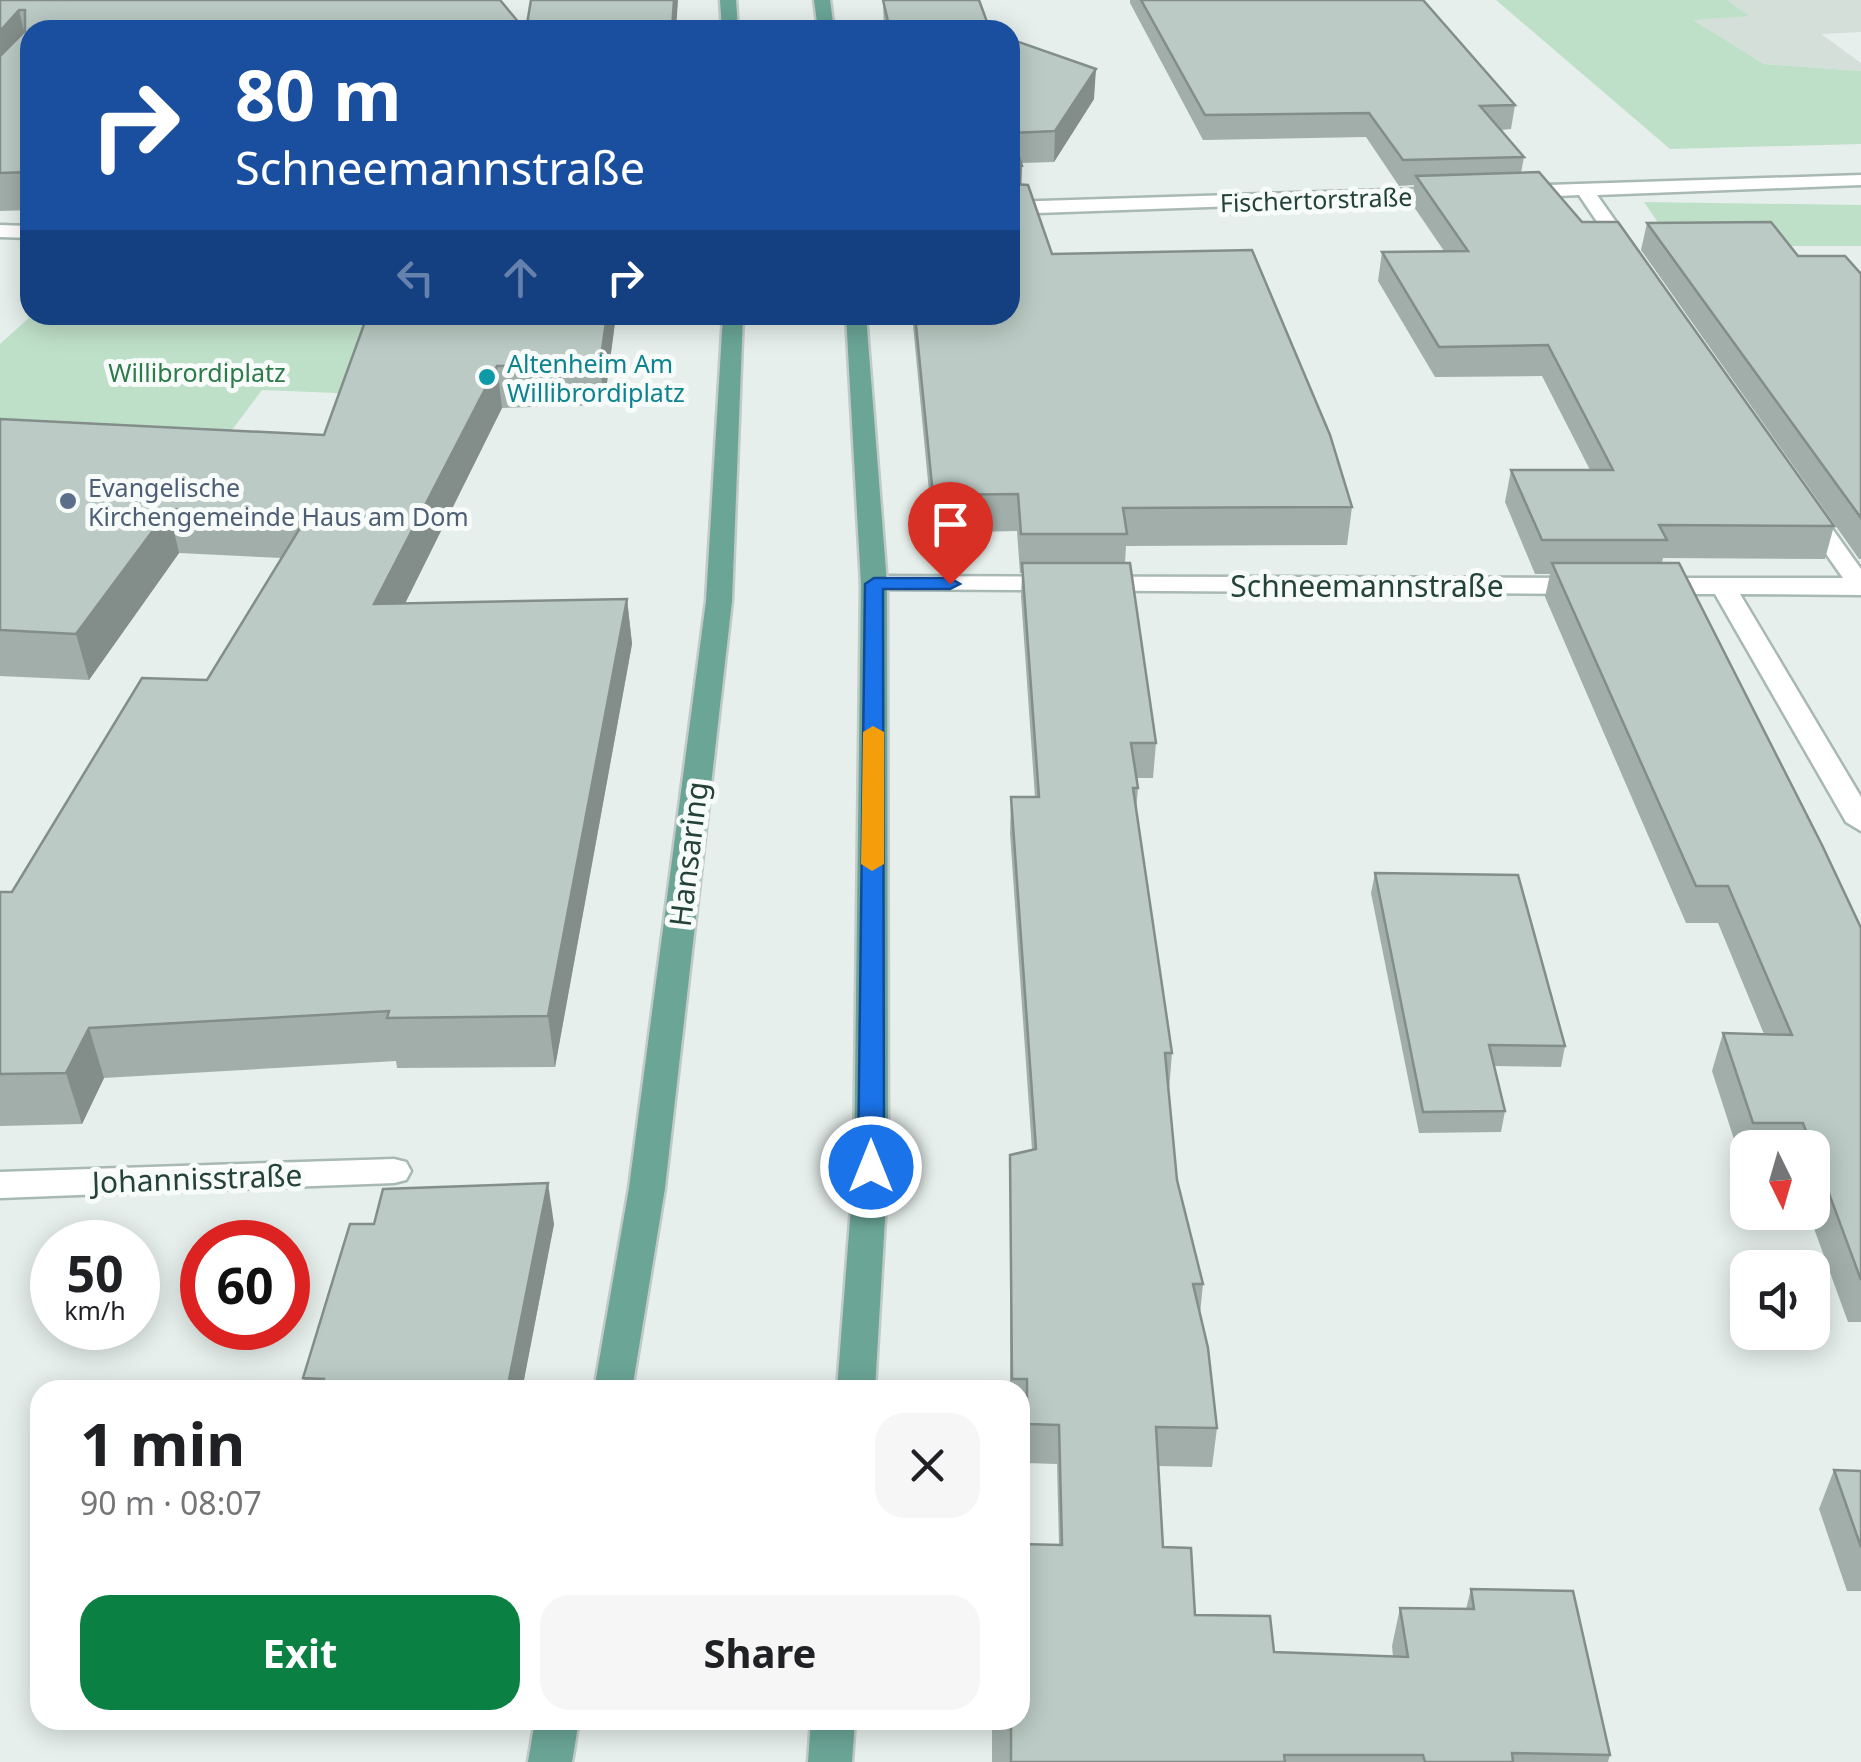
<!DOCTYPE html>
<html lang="en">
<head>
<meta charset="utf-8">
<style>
	body { margin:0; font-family:"Noto Sans",sans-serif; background:#f6f6f6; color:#202124; height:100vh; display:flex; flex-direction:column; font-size:38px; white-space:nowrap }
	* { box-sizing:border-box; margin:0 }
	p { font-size:32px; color:#757577 }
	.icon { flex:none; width:55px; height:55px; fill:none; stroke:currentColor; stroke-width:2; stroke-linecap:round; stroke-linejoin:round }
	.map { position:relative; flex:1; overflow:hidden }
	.drawer { position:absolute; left:30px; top:1380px; width:1000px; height:350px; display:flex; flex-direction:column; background:#fff; border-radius:30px; box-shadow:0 5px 25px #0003 }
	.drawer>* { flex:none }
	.banner { position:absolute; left:20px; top:20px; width:1000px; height:305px; border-radius:30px; box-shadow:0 5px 25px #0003; background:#1a4fa0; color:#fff; overflow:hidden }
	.needle { width:65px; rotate:175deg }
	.buttons { position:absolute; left:1730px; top:1130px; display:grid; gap:20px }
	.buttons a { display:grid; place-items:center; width:100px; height:100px; border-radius:20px; background:#fff; box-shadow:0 5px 25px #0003; font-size:50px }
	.speed { position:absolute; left:30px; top:1220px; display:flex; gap:20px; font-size:50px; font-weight:700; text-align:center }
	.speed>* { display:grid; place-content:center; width:130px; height:130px; border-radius:50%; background:#fff; box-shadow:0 5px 25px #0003; line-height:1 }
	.speed small { font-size:25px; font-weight:400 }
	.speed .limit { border:15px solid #d22; background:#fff; color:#111 }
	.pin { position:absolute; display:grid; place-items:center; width:85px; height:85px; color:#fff; margin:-102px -42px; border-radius:50% 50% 50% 0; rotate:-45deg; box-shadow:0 0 10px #0007 }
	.pin .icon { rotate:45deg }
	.me { position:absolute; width:110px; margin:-55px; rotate:0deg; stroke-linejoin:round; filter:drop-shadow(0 0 8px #0008) }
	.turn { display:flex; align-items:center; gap:35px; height:210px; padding:0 50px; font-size:45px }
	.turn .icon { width:130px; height:130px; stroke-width:2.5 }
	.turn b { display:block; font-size:70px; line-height:85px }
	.lanes { display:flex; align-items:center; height:95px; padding:0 50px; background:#0003; justify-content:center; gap:50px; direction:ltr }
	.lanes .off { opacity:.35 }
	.round { display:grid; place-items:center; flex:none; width:105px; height:105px; border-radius:30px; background:#f6f6f6 }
	.overview { display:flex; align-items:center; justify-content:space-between; height:170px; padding:0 50px }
	h1 { font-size:60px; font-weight:700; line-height:75px }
	.primary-button { display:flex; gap:20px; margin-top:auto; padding:20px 50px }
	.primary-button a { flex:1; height:115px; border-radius:30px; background:#0b8043; color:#fff; font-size:40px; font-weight:700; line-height:115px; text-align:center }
	.primary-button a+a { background:#f6f6f6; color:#202124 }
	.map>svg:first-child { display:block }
</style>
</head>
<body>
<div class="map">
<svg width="1861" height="1762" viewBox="0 0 1861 1762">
	<rect width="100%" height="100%" fill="#e6efeb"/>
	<polygon fill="#d4dfda" points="1727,0 1861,0 1861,32 1821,34 1861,63 1861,71 1764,64 1691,19 1747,15"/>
	<g fill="#bfe0c8">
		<polygon points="1496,0 1727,0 1749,16 1693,20 1764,64 1861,71 1861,144 1670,149"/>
		<polygon points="1644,202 1861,205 1861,246 1674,246"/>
		<polygon points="32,315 502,315 361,394 262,390 232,430 0,419 0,344"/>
	</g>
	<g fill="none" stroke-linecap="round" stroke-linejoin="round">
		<g stroke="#a8b8b2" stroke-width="5">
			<g id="street">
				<polygon points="1861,175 1861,185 1597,195 1640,256 1630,262 1623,260 1579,195 1518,198 1509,192 1518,186"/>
				<polygon points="1452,188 1459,190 1459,198 1010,214 1010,202"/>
				<polygon points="0,225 30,226 30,238 0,237"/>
				<polygon points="1808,504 1816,506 1861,569 1861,595 1740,594 1861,797 1861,831 1846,822 1715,594 1649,594 1636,586 1649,578 1843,578 1796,511"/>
				<polygon points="874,576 1588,578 1601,586 1588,594 865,589 861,584 865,579"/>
				<polygon points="394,1159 406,1162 411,1171 406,1180 394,1183 0,1198 0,1172"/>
			</g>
		</g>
		<g stroke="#c2cac8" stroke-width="5">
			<g id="primary">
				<polygon points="720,0 736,0 738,30 722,30"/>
				<polygon points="814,0 830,0 834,30 818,30"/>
				<polygon points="723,315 743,315 732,601 665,1188 632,1390 594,1390 629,1188 706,601"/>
				<polygon points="846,315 866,315 887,584 888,1167 875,1390 837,1390 854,1167 861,584"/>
				<polygon points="535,1720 579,1720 572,1762 528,1762"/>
				<polygon points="811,1720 855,1720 852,1762 808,1762"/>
			</g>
		</g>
		<use href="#street" fill="#fff" fill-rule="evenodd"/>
		<use href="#primary" fill="#6aa596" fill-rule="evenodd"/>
	</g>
	<g fill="#a1aea9">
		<polygon points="0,0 500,0 30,30 30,210 0,211"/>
		<polygon points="883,0 990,30 884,30"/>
		<polygon points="1130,0 1423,0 1515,105 1511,129 1501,130 1524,157 1521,173 1834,526 1825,559 1663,558 1662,563 1861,928 1861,1322 1848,1322 1808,1212 1812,1212 1812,1148 1748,1148 1748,1161 1741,1161 1712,1071 1723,1033 1764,1034 1718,923 1686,923 1545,597 1550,574 1535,574 1505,502 1511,470 1590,470 1542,376 1435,377 1378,281 1382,252 1444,251 1412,204 1414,185 1399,186 1366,137 1203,140 1130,3"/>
		<polygon points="1010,32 1013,40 1094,99 1054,162 1021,163 1021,185 1052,254 1352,507 1347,545 1126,546 1125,563 1156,743 1153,778 1136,778 1138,788 1136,812 1172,1053 1169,1090 1177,1180 1203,1284 1200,1314 1217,1428 1212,1467 1158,1466 1163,1547 1195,1615 1274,1652 1393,1657 1392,1646 1400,1608 1466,1609 1471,1589 1610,1755 1608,1762 992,1762 992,1720 1020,1720 1059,1545 1057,1464 1026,1463 1025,1418 1020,1418 1020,1390 1010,1390 1010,1155 1032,1150 1010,833 1011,797 1035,797 1021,596 1022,573 1020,573 1017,531 933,533 912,315 1010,315"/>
		<polygon points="1647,223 1798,256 1861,274 1861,559 1859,559 1641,250"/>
		<polygon points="616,315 604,405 502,408 405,603 627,599 632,644 555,1067 397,1068 396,1061 104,1078 82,1124 0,1126 0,892 12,892 207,680 282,558 179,553 89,680 0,676 0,419 324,435 466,317"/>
		<polygon points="1375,873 1565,1046 1561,1067 1494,1066 1505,1111 1501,1132 1419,1133 1371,893"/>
		<polygon points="554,1224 522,1390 306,1390 303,1378"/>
		<polygon points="1834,1470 1861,1471 1861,1591 1847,1591 1819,1509"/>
	</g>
	<g fill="#838d89">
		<polygon points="674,0 678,0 676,30 672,30"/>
		<polygon points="19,10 27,44 0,74 0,31"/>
		<polygon points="1096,69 1094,99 1054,162 1055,131"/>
		<polygon points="1022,166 1021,198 1010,199 1010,167"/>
		<polygon points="607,315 616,315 604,405 600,364"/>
		<polygon points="497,366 502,408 382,650 374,604"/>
		<polygon points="169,509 179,553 89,680 76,634"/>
		<polygon points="627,599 632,644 555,1067 548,1016"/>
		<polygon points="89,1028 104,1078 82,1124 66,1073"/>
		<polygon points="548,1183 554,1224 522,1390 507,1390"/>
	</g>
	<g fill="#bbcac4" stroke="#838d89" stroke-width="2.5">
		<polygon points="0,0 500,0 525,30 30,30 30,172 0,173 0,56 25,31 25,10 19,10 0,31"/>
		<polygon points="531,0 674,0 672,30 526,30"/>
		<polygon points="883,0 979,0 990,30 890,30"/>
		<polygon points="1141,0 1423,0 1515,105 1480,106 1524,157 1403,160 1369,113 1205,115"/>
		<polygon points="1010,32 1013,40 1096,69 1055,131 1010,133 1022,166 1010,167"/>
		<polygon points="1539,172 1582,222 1618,222 1834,526 1659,525 1667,540 1542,540 1511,470 1613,470 1548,345 1439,347 1382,252 1468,251 1416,176"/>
		<polygon points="1010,184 1028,185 1052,254 1252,250 1330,435 1352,507 1123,508 1127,534 1021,534 1018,494 933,495 915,315 1010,315"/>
		<polygon points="1771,222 1798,256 1845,256 1861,274 1861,518 1647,223"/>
		<polygon points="467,315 607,315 600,364 497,366 374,604 627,599 548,1016 387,1018 389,1011 89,1028 66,1073 0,1074 0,892 12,892 142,678 207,680 308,515 169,509 76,634 0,630 0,419 324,435 366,319 466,317"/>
		<polygon points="1022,563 1130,563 1156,743 1131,743 1138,788 1133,788 1172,1053 1165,1053 1177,1180 1203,1284 1193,1284 1208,1348 1217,1428 1156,1427 1163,1547 1191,1548 1195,1615 1270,1616 1274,1652 1408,1657 1400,1608 1474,1609 1471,1589 1573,1591 1610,1755 1512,1753 1513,1762 1425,1762 1423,1755 1284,1755 1285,1762 1011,1762 1011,1724 993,1724 993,1720 1020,1720 1020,1544 1062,1545 1059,1425 1027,1424 1027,1379 1012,1379 1010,1155 1036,1149 1011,797 1039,797"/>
		<polygon points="1552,563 1679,563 1822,845 1861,928 1861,1280 1803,1123 1753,1123 1723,1033 1792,1035 1728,886 1696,886"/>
		<polygon points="1375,873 1518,875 1565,1046 1489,1045 1505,1111 1423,1112"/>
		<polygon points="548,1183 507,1390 321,1390 324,1379 303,1378 350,1224 374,1224 383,1189"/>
		<polygon points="1834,1470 1861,1471 1861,1547"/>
	</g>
	<polygon fill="#1a73e8" stroke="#114b97" stroke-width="2.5" points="874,578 950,578 960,584 950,589 883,589 884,1167 871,1176 858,1167 865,584"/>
	<polygon fill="#f59e0b" points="873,726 884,732 884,864 872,871 861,864 863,732"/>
	<circle fill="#0f9aa8" stroke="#f7fbf9" stroke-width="4" cx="487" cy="377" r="10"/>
	<circle fill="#5c6f8a" stroke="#f7fbf9" stroke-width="4" cx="68" cy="501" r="10"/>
	<g text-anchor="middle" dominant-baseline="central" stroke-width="10" stroke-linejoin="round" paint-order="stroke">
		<g font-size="25" fill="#24423a" stroke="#f7fbf9">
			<text transform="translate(1316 199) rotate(-2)">Fischertorstraße</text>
		</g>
		<g font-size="25" fill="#0d838f" stroke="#f7fbf9" text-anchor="start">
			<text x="507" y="363">Altenheim Am<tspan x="507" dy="29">Willibrordiplatz</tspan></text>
		</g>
		<g font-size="25" fill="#2d7a4b" stroke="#f7fbf9">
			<text x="197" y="372">Willibrordiplatz</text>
		</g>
		<g font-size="25" fill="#4e5e75" stroke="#f7fbf9" text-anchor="start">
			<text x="88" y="487">Evangelische<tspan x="88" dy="29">Kirchengemeinde Haus am Dom</tspan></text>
		</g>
		<g font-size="30" fill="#24423a" stroke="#f7fbf9">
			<text x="1367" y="585">Schneemannstraße</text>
			<text transform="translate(688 854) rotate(-83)">Hansaring</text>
			<text transform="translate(197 1178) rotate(-2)">Johannisstraße</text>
		</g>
	</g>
</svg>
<div class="buttons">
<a><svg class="needle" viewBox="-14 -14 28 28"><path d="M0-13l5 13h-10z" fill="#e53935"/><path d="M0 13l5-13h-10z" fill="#757577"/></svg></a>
<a><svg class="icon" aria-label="sound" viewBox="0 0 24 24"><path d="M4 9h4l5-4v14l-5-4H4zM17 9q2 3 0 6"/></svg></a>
</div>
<div class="speed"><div>50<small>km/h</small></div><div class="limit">60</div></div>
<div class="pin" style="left:950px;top:584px;background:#d93025"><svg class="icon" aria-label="arrive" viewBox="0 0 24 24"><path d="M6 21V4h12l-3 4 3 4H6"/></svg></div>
<svg class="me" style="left:871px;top:1167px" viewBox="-20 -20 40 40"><circle r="17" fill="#1a73e8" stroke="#fff" stroke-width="3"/><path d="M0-11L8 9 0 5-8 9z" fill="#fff"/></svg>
<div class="banner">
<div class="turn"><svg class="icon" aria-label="right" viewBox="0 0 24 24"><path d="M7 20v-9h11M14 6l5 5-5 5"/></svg><div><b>80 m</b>Schneemannstraße</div></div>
<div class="lanes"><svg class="icon off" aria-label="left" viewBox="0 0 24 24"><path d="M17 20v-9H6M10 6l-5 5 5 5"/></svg><svg class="icon off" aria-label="ahead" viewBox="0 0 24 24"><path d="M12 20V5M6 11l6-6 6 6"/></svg><svg class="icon" aria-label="right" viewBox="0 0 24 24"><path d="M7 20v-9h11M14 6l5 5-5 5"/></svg></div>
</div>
<section class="drawer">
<div class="overview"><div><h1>1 min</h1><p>90 m · 08:07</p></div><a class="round"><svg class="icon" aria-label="close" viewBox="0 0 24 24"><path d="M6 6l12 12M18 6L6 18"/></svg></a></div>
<div class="primary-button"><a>Exit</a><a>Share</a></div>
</section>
</div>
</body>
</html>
